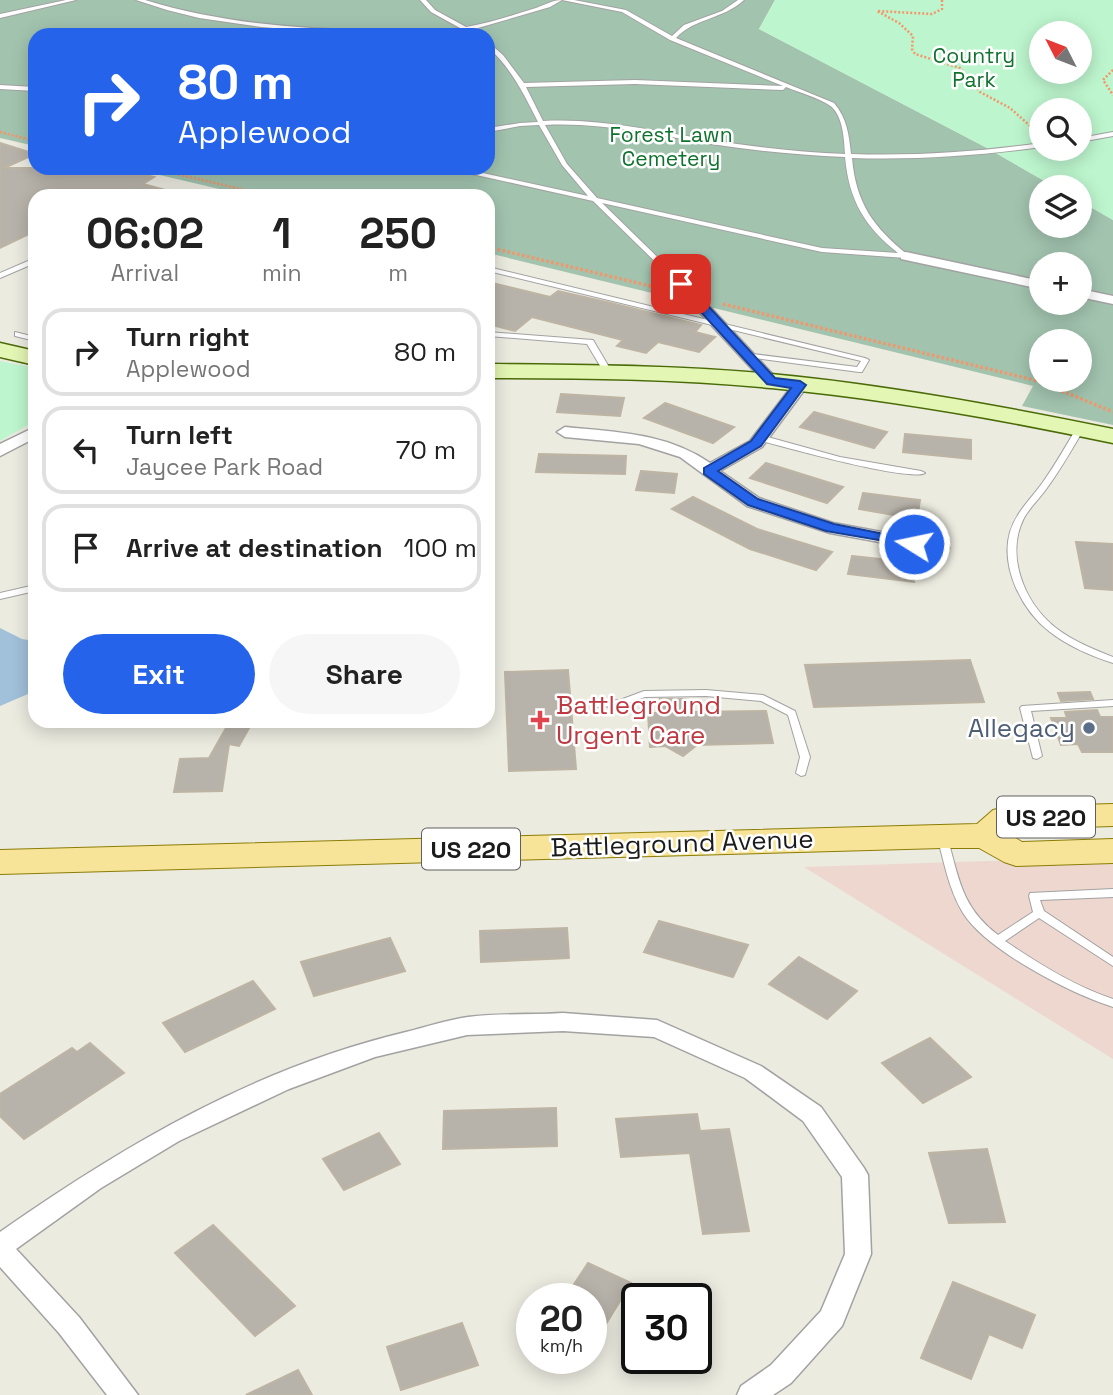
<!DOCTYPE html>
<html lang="en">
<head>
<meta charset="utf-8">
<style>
	body { margin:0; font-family:"Space Grotesk",sans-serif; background:#f6f6f6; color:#222; height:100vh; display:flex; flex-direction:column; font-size:26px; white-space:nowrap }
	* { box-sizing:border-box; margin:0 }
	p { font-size:23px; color:#767676 }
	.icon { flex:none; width:38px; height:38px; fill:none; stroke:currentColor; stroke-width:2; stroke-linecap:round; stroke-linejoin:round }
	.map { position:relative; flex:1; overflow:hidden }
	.side { position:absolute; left:28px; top:189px; width:467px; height:539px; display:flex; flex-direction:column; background:#fff; border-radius:21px; box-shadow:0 4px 18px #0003 }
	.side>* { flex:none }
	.banner { position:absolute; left:28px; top:28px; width:467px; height:147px; border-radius:21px; box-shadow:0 4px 18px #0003; background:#2563eb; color:#fff; overflow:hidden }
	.needle { width:46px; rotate:312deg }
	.controls { position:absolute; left:1029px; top:21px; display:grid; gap:14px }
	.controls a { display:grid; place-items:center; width:63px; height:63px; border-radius:50%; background:#fff; box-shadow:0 4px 18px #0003; font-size:35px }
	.speed { position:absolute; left:516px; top:1283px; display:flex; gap:14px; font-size:35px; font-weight:700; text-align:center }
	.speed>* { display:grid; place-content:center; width:91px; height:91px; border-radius:50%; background:#fff; box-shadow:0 4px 18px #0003; line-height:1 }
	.speed small { font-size:18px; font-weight:400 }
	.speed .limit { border:4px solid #111; border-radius:10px; background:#fff; color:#111 }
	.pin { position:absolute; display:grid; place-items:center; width:60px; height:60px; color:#fff; margin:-30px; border-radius:14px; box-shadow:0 4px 10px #0006 }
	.me { position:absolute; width:77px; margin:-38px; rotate:280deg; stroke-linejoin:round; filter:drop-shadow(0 0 5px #0008) }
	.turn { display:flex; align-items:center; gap:24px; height:147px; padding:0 35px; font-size:32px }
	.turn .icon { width:91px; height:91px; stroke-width:2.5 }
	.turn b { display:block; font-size:49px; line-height:60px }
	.eta { display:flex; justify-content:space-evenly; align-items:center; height:119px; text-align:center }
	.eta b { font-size:42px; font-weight:700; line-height:49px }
	.cta { display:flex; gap:14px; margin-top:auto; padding:14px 35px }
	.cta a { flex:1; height:80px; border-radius:42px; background:#2563eb; color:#fff; font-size:28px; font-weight:700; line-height:80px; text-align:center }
	.cta a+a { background:#f6f6f6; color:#222 }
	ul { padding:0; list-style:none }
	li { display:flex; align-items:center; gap:21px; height:88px; margin:0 14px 10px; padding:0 21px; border:4px solid #e0e0e0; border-radius:21px }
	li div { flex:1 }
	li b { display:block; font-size:26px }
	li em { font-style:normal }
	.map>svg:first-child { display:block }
</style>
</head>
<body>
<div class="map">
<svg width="1113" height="1395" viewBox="0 0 1113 1395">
	<rect width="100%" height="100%" fill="#ecebe0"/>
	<polygon fill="#edd7cf" points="1113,857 1113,1059 804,867"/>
	<path fill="#a2c4af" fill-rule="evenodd" d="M 0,0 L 775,0 L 759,29 L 987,148 L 1055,187 L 1041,187 L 1041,226 L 1080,226 L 1080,201 L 1113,220 L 1113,425 L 1022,406 L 1033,386 L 488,253 L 488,196 L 249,196 L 130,168 L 488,168 L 488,35 L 35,35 L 35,146 L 0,138 ZM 1041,264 L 1080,264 L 1080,303 L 1041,303 ZM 1041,341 L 1080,341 L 1080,380 L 1041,380 Z"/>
	<g fill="#bdf6ce" fill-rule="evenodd">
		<path d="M 775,0 L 1113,0 L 1113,220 L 1080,201 L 1080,187 L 1055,187 L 987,148 L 759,29 ZM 1041,33 L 1080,33 L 1080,72 L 1041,72 ZM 1041,110 L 1080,110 L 1080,149 L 1041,149 Z"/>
		<polygon points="0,361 35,368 35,421 0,441"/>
	</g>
	<polygon fill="#a1c0d9" points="0,628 22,639 35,641 35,691 0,706"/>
	<g fill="#b8b3aa" stroke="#bdb4a3" stroke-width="2">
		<polygon points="0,143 35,154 4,168 115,168 154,177 143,184 169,191 168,196 35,196 35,231 0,248"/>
		<polygon points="488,282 550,297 558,291 611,303 701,325 695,332 715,337 699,352 658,342 646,353 617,346 623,340 532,317 515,331 488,324"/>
		<polygon points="561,394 624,398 620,416 557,412"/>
		<polygon points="665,403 734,427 713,443 644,418"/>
		<polygon points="814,412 887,432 874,448 800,427"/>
		<polygon points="905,434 971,440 971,459 903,452"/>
		<polygon points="539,454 626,456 625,474 536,472"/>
		<polygon points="766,463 843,487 827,503 750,478"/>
		<polygon points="641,471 677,474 674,493 636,490"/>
		<polygon points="863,493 920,500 917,519 859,509"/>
		<polygon points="693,497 757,529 832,552 816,570 750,549 672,509"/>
		<polygon points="1076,542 1113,544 1113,590 1085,588"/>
		<polygon points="852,556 917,563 914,582 848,574"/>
		<polygon points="970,660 984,702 814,707 805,665"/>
		<polygon points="568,670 576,769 509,771 505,672"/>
		<polygon points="1090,692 1093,699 1061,701 1058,693"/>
		<polygon points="660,699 686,699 687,712 766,711 773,743 697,745 683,756 665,746 650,747 648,713 662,713"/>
		<polygon points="1097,710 1100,717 1113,717 1113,752 1082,752 1078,744 1061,745 1051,718 1067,718 1065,712"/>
		<polygon points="230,721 253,721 239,746 229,744 222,791 174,792 180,759 209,758"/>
		<polygon points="659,921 748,945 733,977 644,952"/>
		<polygon points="567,928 569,958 481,962 480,931"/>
		<polygon points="390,938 405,971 314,996 301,962"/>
		<polygon points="799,957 857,991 827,1019 769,984"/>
		<polygon points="253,981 275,1009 185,1052 163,1023"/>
		<polygon points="930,1038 971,1077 923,1103 882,1063"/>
		<polygon points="90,1043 124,1073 24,1139 0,1116 0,1094 72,1048 77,1052"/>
		<polygon points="556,1108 557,1146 443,1149 444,1111"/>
		<polygon points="697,1114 700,1131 729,1129 749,1231 703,1234 690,1153 621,1157 616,1119"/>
		<polygon points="379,1133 400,1164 344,1190 323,1159"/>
		<polygon points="987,1149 1005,1222 949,1223 929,1153"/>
		<polygon points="213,1225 295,1306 255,1336 175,1253"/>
		<polygon points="588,1263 631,1283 592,1347 592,1298 565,1298"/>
		<polygon points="953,1282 1035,1315 1022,1348 989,1334 971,1379 921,1358"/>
		<polygon points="462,1323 478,1365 401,1390 387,1347"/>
		<polygon points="298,1370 312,1395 246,1395"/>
	</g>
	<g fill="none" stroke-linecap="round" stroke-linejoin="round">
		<g stroke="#a2a2a2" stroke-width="2">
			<g id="lane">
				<polygon points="66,0 76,0 0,18 0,14"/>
				<path d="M 136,0 L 145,0 C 217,22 292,29 368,30 C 399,31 429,32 460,28 L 431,12 L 420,0 L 426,0 L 435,10 L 466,27 C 490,23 513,15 536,8 C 544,5 553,0 562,0 L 550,7 L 471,30 L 479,35 L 472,35 L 465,31 L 436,33 L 386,34 L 324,32 L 261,27 L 199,18 L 167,10 Z"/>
				<path d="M 562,0 L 574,0 L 626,10 L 672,36 L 684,25 L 722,11 L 738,0 L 744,0 C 724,19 694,18 676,38 L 834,103 C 847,118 849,135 851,154 C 915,156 978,152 1041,143 L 1041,147 C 978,156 915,160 852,158 C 856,203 873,227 908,255 L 909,256 L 906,258 L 822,252 L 602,203 L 685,284 L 683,285 L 679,285 L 593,201 L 449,169 L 448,168 L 460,168 L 588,196 L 562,165 L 539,125 L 520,126 L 488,132 L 488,128 L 520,123 L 538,122 C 524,94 511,68 488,47 L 488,42 L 503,55 L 524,83 L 635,80 L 783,86 L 670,40 L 622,12 ZM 635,84 L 783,90 L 786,87 C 798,92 819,98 829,105 C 843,114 844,139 845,154 C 800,152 755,147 710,140 C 655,131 599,118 543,121 L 526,87 ZM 545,125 C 601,122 657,135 711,144 C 756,151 800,155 845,157 C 849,201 865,227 898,253 L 822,248 L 597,198 L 567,164 Z"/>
				<polygon points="0,85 35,87 35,91 0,89"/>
				<polygon points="1113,132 1113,136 1080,142 1080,138"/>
				<polygon points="35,258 35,263 0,278 0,273"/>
				<polygon points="488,267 865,358 869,360 862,372 859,372 748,357 745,357 745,353 857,367 861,361 488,271"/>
				<polygon points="15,332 35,337 35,341 15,336"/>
				<polygon points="488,332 593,340 612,372 611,374 605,374 587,344 488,336"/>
				<path d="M 1077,427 L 1080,427 L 1084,429 C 1072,449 1061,469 1047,488 C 1040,498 1030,507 1024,518 C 1005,555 1024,603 1056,628 C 1073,641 1093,649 1113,657 L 1113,663 C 1091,656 1068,646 1050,632 C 1022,611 1000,567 1010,532 C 1016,512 1031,499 1043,482 C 1055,465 1066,446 1077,427 Z"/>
				<path d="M 758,436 L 764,436 L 840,457 L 921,471 L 925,473 C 908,482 784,447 758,440 Z"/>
				<polygon points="35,585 35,591 0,599 0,593"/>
				<polygon points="706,690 763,695 795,711 810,757 805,775 801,776 796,773 800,757 788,715 761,701 706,696 645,697 621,706 596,707 591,704 596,701 620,700 644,691"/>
				<polygon points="1113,700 1113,706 1031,711 1042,756 1037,759 1033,758 1020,708 1022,706"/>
				<path d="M 942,832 L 946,834 L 947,836 C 959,878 961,907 998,935 L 1033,912 L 1029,896 L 1030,893 L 1113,889 L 1113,897 L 1040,900 L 1044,911 L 1113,957 L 1113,966 L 1039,918 L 1005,941 C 1039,964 1074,986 1113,999 L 1113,1007 C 1071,994 986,950 963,913 C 949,890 944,862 937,836 L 938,834 Z"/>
			</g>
		</g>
		<g stroke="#a2a2a2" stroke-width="3">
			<g id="street">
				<polygon points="906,252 1041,281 1041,289 901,259 901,253"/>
				<polygon points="681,280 686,281 776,378 779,381 776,384 766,384 676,287 676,281"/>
				<polygon points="1080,289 1113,296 1113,304 1080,297"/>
				<path d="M 800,380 L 808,385 L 762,447 L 720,471 L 759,498 L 833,523 L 946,544 L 949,548 L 946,552 L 940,553 L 830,533 L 747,506 L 680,457 L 639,444 L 565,437 L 557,432 L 565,427 C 616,432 667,433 710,463 L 750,441 L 795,382 Z"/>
				<polygon points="35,427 35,438 0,456 0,444"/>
				<path d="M 563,1013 L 657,1020 L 761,1066 L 821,1107 L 864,1168 L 868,1175 L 871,1254 L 842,1326 L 791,1383 L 773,1395 L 737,1395 L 741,1386 L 771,1365 L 821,1311 L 845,1254 L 842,1177 L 803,1121 L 745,1078 L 654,1037 L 563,1031 L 467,1035 L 375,1057 L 289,1089 L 179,1141 L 101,1188 L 16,1249 L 79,1317 L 138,1395 L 107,1395 L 59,1333 L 0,1267 L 0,1232 C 126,1144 255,1068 406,1032 C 426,1027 447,1020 468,1017 C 499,1013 532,1015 563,1013 Z"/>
			</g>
		</g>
		<g stroke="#4a6b08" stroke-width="3">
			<g id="secondary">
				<polygon points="0,343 35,351 35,365 0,357"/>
				<path d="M 488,364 C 582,365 677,365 771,374 C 886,385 1000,406 1113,429 L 1113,443 C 1000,419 886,399 771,388 C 677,379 583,378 488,378 Z"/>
			</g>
		</g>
		<g stroke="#8c7d05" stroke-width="2">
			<polygon id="primary" points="1113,804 1113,826 1014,829 1009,834 1022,842 1113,839 1113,863 1016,866 1004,862 979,848 942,848 0,874 0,850 977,824 993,810 1005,807"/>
		</g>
		<g stroke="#f49669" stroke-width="2.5" stroke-dasharray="2 2" stroke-linecap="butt">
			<polyline points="942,0 942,9 932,14 877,11 899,23 913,36 912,49 915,54 960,68 980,92 1010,108 1037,132"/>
			<polyline points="1113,70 1103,80 1113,95"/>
			<polyline points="0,132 35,141"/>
			<polyline points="151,168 270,196"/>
		</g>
		<g stroke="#f49669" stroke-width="3.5" stroke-dasharray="2.5 2.5" stroke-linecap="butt">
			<polyline points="488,247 667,290"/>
			<polyline points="723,304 1038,381 1113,412"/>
		</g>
		<use href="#lane" fill="#fff" fill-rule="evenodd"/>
		<use href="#street" fill="#fff" fill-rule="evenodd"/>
		<use href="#secondary" fill="#e4f6b4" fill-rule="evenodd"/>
		<use href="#primary" fill="#f8e499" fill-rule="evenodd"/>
	</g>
	<polygon fill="#2563eb" stroke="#184099" stroke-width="2" points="681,280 685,281 775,378 800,381 806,385 761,446 718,471 758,499 834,524 919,541 921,544 919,547 826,531 748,505 704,474 704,468 751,441 791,388 767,384 677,286 675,284"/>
	<path fill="#e0444e" stroke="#fff" stroke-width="2.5" d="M536.5 709.5h7v7h7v7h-7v7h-7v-7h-7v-7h7z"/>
	<circle fill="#5c6f8a" stroke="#fff" stroke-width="2.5" cx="1089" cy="728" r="7"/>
	<g text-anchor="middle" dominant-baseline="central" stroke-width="5" stroke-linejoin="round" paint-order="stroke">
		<g font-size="21" fill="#0f722d" stroke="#fff">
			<text x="974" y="55">Country<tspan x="974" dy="24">Park</tspan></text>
			<text x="671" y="134">Forest Lawn<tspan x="671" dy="24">Cemetery</tspan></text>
		</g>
		<g fill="#fff" stroke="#5f5f5f" stroke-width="2">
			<rect x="997" y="796.5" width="98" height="41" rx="5"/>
			<rect x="422" y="828.5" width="98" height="41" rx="5"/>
		</g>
		<g font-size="24" font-weight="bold" fill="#1b1b1b">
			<text x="1046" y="817">US 220</text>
			<text x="471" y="849">US 220</text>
		</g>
		<g font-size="26" fill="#be3a42" stroke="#fff" text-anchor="start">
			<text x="556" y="705">Battleground<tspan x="556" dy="30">Urgent Care</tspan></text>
		</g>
		<g font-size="26" fill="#4e5e75" stroke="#fff" text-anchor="end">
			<text x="1075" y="728">Allegacy</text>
		</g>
		<g font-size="26" fill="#1b1b1b" stroke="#fff">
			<text transform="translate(682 843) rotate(-2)">Battleground Avenue</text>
		</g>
	</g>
</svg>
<div class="controls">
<a><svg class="needle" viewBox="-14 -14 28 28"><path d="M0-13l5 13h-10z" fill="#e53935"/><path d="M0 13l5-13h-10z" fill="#767676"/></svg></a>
<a><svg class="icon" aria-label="search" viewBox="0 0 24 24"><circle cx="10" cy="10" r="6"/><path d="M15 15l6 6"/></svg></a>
<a><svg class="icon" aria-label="layers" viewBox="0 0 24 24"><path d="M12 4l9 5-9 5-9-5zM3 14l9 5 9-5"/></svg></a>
<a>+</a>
<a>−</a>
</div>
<div class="speed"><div>20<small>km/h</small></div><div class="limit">30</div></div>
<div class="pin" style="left:681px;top:284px;background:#d93025"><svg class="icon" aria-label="arrive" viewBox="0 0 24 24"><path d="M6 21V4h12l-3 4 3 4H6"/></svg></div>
<svg class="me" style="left:914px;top:544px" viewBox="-20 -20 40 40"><circle r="17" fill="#2563eb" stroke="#fff" stroke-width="3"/><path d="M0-11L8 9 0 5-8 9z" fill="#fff"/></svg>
<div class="banner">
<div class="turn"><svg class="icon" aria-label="right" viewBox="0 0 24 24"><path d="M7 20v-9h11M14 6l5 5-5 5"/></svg><div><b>80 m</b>Applewood</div></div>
</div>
<section class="side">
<div class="eta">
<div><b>06:02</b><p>Arrival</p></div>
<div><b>1</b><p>min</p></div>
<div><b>250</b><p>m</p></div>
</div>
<ul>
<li><svg class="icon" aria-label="right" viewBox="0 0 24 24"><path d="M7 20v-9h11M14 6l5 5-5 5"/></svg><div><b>Turn right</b><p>Applewood</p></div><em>80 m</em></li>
<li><svg class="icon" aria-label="left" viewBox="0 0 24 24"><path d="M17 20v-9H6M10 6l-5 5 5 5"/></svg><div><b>Turn left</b><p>Jaycee Park Road</p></div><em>70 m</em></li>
<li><svg class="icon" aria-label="arrive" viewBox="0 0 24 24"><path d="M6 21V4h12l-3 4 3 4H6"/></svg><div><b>Arrive at destination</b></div><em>100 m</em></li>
</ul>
<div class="cta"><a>Exit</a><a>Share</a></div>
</section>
</div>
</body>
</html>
